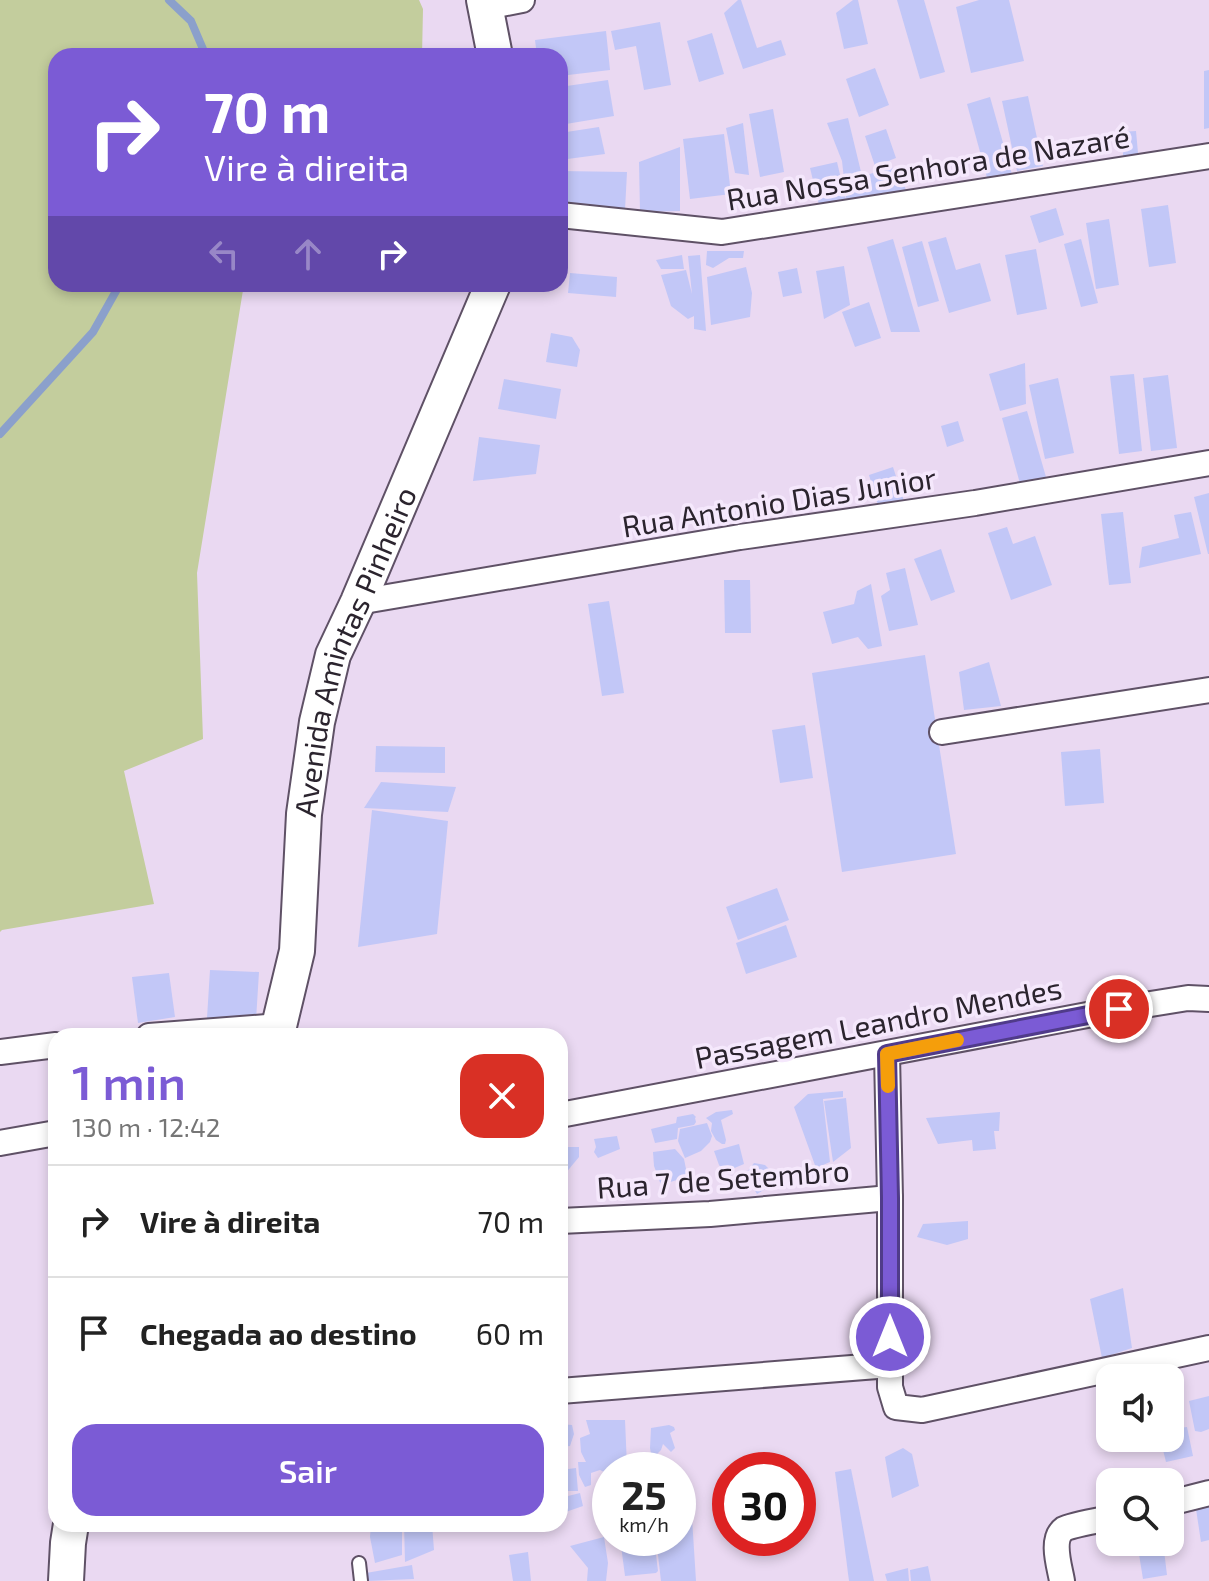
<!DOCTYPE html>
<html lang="pt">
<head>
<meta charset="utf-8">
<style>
	body { margin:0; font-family:"Exo 2",sans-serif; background:#f2f2f2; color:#222; height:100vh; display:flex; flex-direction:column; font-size:30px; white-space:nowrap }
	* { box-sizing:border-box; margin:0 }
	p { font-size:26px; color:#767676 }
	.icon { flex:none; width:44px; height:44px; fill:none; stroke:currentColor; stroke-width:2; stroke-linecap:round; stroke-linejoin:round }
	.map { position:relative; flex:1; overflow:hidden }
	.panel { position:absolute; left:48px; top:1028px; width:520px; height:504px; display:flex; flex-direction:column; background:#fff; border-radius:24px; box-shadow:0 4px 12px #0003 }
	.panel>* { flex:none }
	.guide { position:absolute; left:48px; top:48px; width:520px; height:244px; border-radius:24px; box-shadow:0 4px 12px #0003; background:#7b5bd5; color:#fff; overflow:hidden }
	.tools { position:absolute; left:1096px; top:1364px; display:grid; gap:16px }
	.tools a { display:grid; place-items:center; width:88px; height:88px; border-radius:16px; background:#fff; box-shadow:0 4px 12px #0003; font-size:40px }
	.speed { position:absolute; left:592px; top:1452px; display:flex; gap:16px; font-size:40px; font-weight:700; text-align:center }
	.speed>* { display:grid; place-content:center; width:104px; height:104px; border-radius:50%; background:#fff; box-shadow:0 4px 12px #0003; line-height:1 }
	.speed small { font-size:20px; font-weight:400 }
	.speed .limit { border:12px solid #d22; background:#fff; color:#111 }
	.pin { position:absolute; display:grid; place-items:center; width:68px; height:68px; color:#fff; margin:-34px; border:4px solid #fff; border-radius:50%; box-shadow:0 2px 8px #0007 }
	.me { position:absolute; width:88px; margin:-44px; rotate:0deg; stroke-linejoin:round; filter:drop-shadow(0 0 6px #0008) }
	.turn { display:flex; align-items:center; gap:28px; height:168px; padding:0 24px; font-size:36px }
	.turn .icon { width:104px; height:104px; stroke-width:2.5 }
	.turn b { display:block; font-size:56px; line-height:68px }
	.lanes { display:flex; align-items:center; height:76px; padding:0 24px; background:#0003; justify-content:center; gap:40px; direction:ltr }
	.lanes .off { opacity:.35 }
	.round { display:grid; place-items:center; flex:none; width:84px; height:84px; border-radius:24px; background:#f2f2f2 }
	.headline { display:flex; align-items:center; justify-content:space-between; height:136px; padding:0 24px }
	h1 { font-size:48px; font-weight:600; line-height:60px; color:#7b5bd5 }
	.primary-button { display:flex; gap:16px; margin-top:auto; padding:16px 24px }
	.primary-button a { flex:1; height:92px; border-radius:24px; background:#7b5bd5; color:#fff; font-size:32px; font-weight:600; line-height:92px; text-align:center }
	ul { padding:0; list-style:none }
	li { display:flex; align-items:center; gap:24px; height:112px; padding:0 24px; border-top:2px solid #e0e0e0 }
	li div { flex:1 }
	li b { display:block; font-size:30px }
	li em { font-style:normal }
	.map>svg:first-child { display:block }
</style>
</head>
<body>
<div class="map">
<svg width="1209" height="1581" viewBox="0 0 1209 1581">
	<rect width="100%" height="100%" fill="#ead9f2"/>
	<polygon fill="#c3cd9d" points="0,0 419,0 423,9 422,56 56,56 56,284 244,284 197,573 203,739 124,771 154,904 2,930 0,932"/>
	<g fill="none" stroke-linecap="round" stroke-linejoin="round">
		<g stroke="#8ba0cb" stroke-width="8">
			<polyline points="169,0 191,21 206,56"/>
			<polyline points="0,434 93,332 120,284"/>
		</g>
	</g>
	<g fill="#c2c7f7">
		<polygon points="738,0 741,0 757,48 781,40 786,55 743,69 724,13"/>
		<polygon points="853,0 858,0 868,44 844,49 836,13"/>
		<polygon points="897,0 924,0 945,72 920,79"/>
		<polygon points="979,0 1009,0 1024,61 971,73 956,7"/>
		<polygon points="660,22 671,85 644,90 636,46 615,50 611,31"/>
		<polygon points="606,31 610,70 560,76 560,56 537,56 535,40"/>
		<polygon points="712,33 724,74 699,82 687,41"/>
		<polygon points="875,68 889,105 859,117 846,79"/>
		<polygon points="1209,70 1209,128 1204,129 1204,71"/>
		<polygon points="608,80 614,116 560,125 560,87"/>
		<polygon points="1028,96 1043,166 1017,171 1002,101"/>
		<polygon points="990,97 1013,178 989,185 967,104"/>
		<polygon points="773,109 784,172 760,177 749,114"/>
		<polygon points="848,118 862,176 900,166 906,191 847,206 842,161 827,123"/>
		<polygon points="743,123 749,175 735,173 726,128"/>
		<polygon points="599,127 605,154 560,160 560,133"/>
		<polygon points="886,129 896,158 875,166 865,136"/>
		<polygon points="1136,131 1139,164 1124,165 1121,132"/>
		<polygon points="724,134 731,194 690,199 683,139"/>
		<polygon points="680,147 680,211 640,212 639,162"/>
		<polygon points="837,162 847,204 820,209 810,168"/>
		<polygon points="560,171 627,172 625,210 560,207"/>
		<polygon points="1168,205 1176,263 1149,267 1141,209"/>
		<polygon points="1056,208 1064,235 1039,243 1030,216"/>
		<polygon points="1109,219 1119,285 1096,289 1086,223"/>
		<polygon points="946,237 956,270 980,263 991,301 949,313 928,242"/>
		<polygon points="893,239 920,332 891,332 867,247"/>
		<polygon points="1081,239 1098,303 1081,307 1064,244"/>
		<polygon points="922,241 939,301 918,307 902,247"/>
		<polygon points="1036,249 1047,309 1017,315 1005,255"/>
		<polygon points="707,251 744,251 743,258 729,258 713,268 706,265"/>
		<polygon points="682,255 684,269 661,269 656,260"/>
		<polygon points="700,255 706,331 694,329 694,316 688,319 671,306 661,275 686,270 692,294 688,256"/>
		<polygon points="844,266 850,305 824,319 816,271"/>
		<polygon points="746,267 752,293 750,317 711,325 707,277"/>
		<polygon points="797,268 802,293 783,297 778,272"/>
		<polygon points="570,273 617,277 616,297 568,293"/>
		<polygon points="869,302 881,338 855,347 842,312"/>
		<polygon points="551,333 572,337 580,350 577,367 546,362"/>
		<polygon points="1025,363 1026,404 1000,411 989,374"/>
		<polygon points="1134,374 1142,451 1119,454 1110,376"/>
		<polygon points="1168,375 1177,448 1151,451 1143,378"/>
		<polygon points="1058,378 1074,453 1045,459 1029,385"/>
		<polygon points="504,379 561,389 556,419 498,409"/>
		<polygon points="1027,411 1048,484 1022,491 1002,418"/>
		<polygon points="958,421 964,441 947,447 941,426"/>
		<polygon points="479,437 540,445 536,474 473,481"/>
		<polygon points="893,467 904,501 879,509 869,475"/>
		<polygon points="1209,493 1209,554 1208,554 1194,497"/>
		<polygon points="1123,512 1131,583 1109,585 1101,514"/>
		<polygon points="1191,512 1201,554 1139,568 1142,547 1179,538 1174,515"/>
		<polygon points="1007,527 1013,544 1035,536 1052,585 1011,600 988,533"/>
		<polygon points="941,549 955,592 931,601 914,559"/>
		<polygon points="905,568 918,625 889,631 881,596 890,590 886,573"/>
		<polygon points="724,580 750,580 751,633 725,633"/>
		<polygon points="871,584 882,646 868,649 858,637 832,644 823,612 854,604 857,591"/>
		<polygon points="609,601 624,693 602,696 588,604"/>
		<polygon points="925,655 956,854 842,872 812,673"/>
		<polygon points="989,662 1001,706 964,710 959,672"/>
		<polygon points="805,725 813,778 780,783 772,730"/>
		<polygon points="376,746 445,747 445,773 375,772"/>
		<polygon points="1100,749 1104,803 1065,806 1061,752"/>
		<polygon points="381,782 456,787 448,812 364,808"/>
		<polygon points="372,810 448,821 437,934 358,947"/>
		<polygon points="777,888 789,920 738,940 726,907"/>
		<polygon points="786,925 797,957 746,974 736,943"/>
		<polygon points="210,970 259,972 256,1020 207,1018"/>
		<polygon points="169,973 175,1017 138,1023 132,977"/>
		<polygon points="843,1091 843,1097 823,1099 830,1162 816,1168 794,1107 808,1094"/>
		<polygon points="846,1098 851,1148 833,1162 824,1101"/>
		<polygon points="732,1110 733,1114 721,1120 726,1140 725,1144 722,1144 716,1140 711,1131 712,1123 706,1118 716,1112"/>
		<polygon points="1000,1112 999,1131 994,1131 996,1149 973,1151 972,1140 938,1144 926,1118"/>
		<polygon points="693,1114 696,1117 695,1118 696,1122 694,1125 678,1128 677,1139 655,1143 651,1129 676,1123 677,1117"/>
		<polygon points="707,1123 712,1136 710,1142 701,1151 685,1158 678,1141 680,1129"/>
		<polygon points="617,1136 620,1149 598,1158 594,1152 596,1147 594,1139"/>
		<polygon points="739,1144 744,1164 725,1172 719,1165 714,1151"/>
		<polygon points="560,1147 579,1147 579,1157 560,1180"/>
		<polygon points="675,1149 684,1159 687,1174 683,1178 661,1185 654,1166 653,1152"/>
		<polygon points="754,1163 765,1165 773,1173 775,1183 757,1194 748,1179 747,1172"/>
		<polygon points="968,1221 968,1239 947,1245 917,1237 923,1224"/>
		<polygon points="1123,1288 1132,1348 1102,1358 1090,1299"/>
		<polygon points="1209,1396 1209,1429 1201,1432 1195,1431 1189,1401"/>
		<polygon points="586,1420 625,1420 627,1466 617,1470 610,1470 608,1474 600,1470 591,1473 591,1485 585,1487 579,1475 578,1462 586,1462 581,1452 580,1438 590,1434"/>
		<polygon points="560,1424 572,1425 574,1434 570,1446 560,1447"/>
		<polygon points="669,1425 674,1427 675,1430 670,1433 675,1448 671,1452 663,1444 661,1450 652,1459 650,1448 651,1428"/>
		<polygon points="1187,1427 1193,1456 1166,1462 1160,1438 1170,1438 1170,1429"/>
		<polygon points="903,1448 912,1454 919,1486 892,1498 885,1457"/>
		<polygon points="576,1468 578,1491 560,1491 560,1470"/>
		<polygon points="851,1469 874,1581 849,1581 835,1472"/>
		<polygon points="580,1493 583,1506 560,1514 560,1498"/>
		<polygon points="691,1502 696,1581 661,1581 656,1538 678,1538 678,1505"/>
		<polygon points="1209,1507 1209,1540 1201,1542 1196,1509"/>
		<polygon points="371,1524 402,1524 402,1555 375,1563 370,1537"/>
		<polygon points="404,1524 432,1524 434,1550 405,1562"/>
		<polygon points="604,1537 608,1563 606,1581 587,1581 588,1568 570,1546"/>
		<polygon points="620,1538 654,1538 658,1571 656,1573 625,1576"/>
		<polygon points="1137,1542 1163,1542 1167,1575 1143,1579"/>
		<polygon points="528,1552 531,1581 513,1581 509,1555"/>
		<polygon points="412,1565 414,1579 367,1581 366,1573"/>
		<polygon points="928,1566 931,1581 911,1581 910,1570"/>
		<polygon points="908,1568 909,1581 887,1581 885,1574"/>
	</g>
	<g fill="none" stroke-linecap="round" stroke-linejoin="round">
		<g stroke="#5f5166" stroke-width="16">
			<polyline id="lane" points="359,1563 361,1581"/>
		</g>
		<g stroke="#5f5166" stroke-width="28">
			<g id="street">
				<polyline points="486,7 522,0"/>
				<polyline points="560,215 722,232 1209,156"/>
				<polyline points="358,602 740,537 975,503 1209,463"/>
				<polyline points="942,732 1209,690"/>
				<polyline points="149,1036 279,1026"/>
				<polyline points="0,1052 56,1045"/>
				<polyline points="887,1054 890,1198 890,1387 896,1407 922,1410 1209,1348"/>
				<polyline points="560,1115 1119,1009 1188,998 1209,999"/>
				<polyline points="0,1143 56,1133"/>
				<polyline points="560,1221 710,1214 890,1198"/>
				<polyline points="560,1391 890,1365"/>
				<polyline points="1170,1503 1209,1493"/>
				<path d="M 1062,1581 C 1060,1568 1050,1539 1064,1529 C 1071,1525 1100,1520 1110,1518"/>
			</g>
		</g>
		<g stroke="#5f5166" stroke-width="38">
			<g id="secondary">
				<polyline points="484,0 495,56"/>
				<path id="s1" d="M 275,1036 L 279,1026 L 297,951 L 304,814 L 317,722 L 333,655 L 358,602 L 493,284"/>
				<polyline points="66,1581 68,1543 71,1524"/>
			</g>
		</g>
		<use href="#lane" stroke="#fff" stroke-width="12"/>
		<use href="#street" stroke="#fff" stroke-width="24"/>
		<use href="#secondary" stroke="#fff" stroke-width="34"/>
	</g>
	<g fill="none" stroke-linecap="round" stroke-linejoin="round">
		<g stroke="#503b8a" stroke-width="20">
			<polyline id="route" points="890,1337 890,1198 887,1054 1119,1009"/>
		</g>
		<use href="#route" stroke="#7b5bd5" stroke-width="14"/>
		<polyline stroke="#f59e0b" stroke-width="14" points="888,1086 887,1054 957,1040"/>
	</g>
	<g text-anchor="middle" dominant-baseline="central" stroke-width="7" stroke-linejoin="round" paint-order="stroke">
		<g font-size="30" fill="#2b242e" stroke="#f5e8fc">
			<text transform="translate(928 167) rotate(-9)">Rua Nossa Senhora de Nazaré</text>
			<text transform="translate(779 501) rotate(-9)">Rua Antonio Dias Junior</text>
			<text stroke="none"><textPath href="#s1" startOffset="396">Avenida Amintas Pinheiro</textPath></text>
			<text transform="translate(878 1022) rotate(-11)">Passagem Leandro Mendes</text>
			<text transform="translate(723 1178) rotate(-4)">Rua 7 de Setembro</text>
		</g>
	</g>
</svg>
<div class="tools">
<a><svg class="icon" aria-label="sound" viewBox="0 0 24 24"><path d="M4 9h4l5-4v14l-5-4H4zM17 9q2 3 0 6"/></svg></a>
<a><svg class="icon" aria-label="search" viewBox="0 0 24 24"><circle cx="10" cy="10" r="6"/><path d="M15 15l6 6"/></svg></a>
</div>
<div class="speed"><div>25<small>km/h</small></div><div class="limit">30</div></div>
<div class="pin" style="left:1119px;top:1009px;background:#d93025"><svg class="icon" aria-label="arrive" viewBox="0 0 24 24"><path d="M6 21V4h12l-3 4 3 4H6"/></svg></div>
<svg class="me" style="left:890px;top:1337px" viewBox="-20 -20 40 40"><circle r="17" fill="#7b5bd5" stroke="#fff" stroke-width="3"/><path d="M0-11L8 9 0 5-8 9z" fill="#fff"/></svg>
<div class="guide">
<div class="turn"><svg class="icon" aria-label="right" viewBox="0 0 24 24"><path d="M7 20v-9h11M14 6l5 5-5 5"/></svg><div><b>70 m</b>Vire à direita</div></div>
<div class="lanes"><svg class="icon off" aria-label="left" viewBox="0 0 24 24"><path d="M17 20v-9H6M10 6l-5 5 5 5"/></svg><svg class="icon off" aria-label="ahead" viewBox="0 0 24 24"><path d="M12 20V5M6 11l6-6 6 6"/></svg><svg class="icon" aria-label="right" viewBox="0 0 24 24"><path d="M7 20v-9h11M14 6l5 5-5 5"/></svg></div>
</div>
<section class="panel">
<div class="headline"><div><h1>1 min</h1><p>130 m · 12:42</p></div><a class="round" style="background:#d93025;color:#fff"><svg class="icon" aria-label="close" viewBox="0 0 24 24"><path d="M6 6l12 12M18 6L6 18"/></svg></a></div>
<ul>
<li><svg class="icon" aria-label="right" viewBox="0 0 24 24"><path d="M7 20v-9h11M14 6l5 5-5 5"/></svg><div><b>Vire à direita</b></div><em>70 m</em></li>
<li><svg class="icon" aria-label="arrive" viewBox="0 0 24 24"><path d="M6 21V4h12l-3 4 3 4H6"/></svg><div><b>Chegada ao destino</b></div><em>60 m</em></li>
</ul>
<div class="primary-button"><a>Sair</a></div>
</section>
</div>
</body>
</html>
